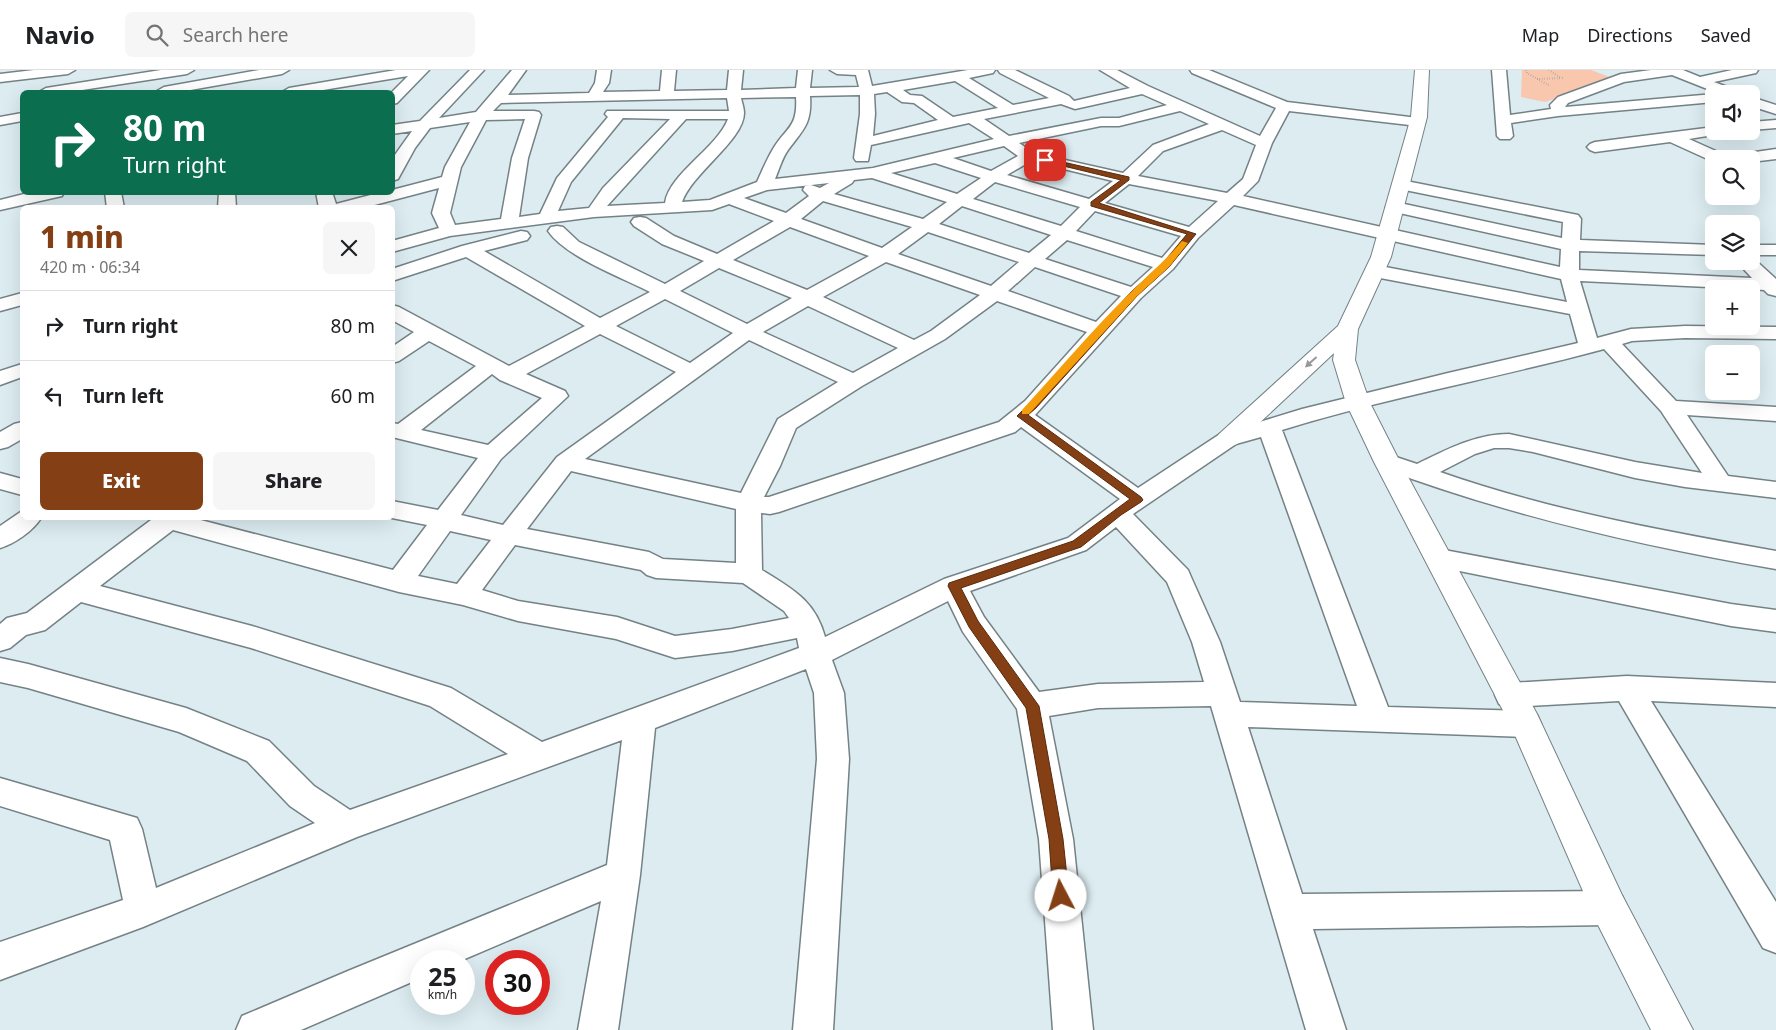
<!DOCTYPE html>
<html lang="en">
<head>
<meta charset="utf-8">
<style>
	body { margin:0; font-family:"Noto Sans",sans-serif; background:#f6f6f6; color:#202124; height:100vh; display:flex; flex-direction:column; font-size:19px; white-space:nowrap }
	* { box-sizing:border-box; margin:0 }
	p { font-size:16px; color:#757577 }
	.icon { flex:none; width:28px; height:28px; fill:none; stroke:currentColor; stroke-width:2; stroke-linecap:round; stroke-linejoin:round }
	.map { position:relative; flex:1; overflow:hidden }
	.side { position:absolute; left:20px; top:135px; width:375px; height:315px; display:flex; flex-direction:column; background:#fff; border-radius:8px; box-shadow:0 5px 20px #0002 }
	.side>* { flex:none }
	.guide { position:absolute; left:20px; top:20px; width:375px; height:105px; border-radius:8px; box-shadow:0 5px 20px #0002; background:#0b6e4f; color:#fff; overflow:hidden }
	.buttons { position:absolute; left:1705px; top:15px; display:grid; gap:10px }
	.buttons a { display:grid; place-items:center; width:55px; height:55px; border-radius:8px; background:#fff; box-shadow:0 5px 20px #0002; font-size:25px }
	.speed { position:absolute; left:410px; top:880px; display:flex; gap:10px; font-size:25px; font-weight:700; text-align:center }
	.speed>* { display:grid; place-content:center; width:65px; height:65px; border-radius:50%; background:#fff; box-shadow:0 5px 20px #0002; line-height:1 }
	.speed small { font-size:12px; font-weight:400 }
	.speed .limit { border:8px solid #d22; background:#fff; color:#111 }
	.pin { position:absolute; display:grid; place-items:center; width:42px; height:42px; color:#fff; margin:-21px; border-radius:10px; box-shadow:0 2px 8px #0006 }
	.me { position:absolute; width:55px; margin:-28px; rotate:355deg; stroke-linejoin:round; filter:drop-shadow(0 0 4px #0008) }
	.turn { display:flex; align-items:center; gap:18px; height:105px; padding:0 20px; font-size:22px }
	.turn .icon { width:65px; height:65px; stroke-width:2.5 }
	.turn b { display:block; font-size:35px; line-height:42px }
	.round { display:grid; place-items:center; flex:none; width:52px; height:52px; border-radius:8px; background:#f6f6f6 }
	.overview { display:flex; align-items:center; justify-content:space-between; height:85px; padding:0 20px }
	h1 { font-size:30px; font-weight:800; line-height:38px; color:#844014 }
	.action { display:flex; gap:10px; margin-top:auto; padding:10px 20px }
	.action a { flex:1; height:58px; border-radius:8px; background:#844014; color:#fff; font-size:20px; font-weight:800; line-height:58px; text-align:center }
	.action a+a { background:#f6f6f6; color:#202124 }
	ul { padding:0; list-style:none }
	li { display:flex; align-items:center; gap:15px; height:70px; padding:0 20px; border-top:1px solid #e0e0e0 }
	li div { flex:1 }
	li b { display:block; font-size:19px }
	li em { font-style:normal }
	header { display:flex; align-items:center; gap:30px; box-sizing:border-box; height:70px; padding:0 25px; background:#fff; border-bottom:1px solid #e0e0e0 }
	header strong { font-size:24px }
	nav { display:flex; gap:28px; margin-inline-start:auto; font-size:18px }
	.search { width:350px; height:45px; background:#f6f6f6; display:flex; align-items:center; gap:12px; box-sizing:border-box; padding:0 18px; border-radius:8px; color:#757577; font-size:19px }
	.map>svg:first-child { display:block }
</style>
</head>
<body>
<header>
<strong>Navio</strong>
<div class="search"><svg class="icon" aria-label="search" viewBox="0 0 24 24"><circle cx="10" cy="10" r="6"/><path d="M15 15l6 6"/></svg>Search here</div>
<nav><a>Map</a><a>Directions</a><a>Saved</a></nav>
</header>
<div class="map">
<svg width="1776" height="960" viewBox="0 0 1776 960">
	<rect width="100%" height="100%" fill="#dcecf1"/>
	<polygon fill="#f8c7ae" points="1522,0 1591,0 1615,9 1545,32 1521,27"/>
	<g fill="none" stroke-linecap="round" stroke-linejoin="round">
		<g stroke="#748286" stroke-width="3">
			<g id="minor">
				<polygon points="34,0 75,0 68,4 0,12 0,4"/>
				<polygon points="161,0 194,0 187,4 69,22 39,22 46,18"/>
				<polygon points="259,0 289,0 282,4 179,22 157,21 164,17"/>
				<polygon points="396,0 429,0 397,33 392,34 392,22 408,6 311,22 282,22 289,18"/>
				<path d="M 470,0 L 484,0 L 439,48 L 476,42 L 512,0 L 526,0 L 508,25 L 589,23 L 595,13 L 597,0 L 611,0 L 609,13 L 603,22 L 660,21 L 662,0 L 676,0 L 674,21 L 727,20 L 729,0 L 743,0 L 741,20 L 796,18 L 798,0 L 812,0 L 810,18 L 859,17 L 856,5 L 837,4 L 830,0 L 868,0 L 872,16 L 968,0 L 995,0 L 993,3 L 969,8 L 1013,35 L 1049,28 L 1000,3 L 998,0 L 1015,0 L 1069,26 L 1074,31 L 1130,18 L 1100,0 L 1117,0 L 1148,16 L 1260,66 L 1276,38 L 1192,3 L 1190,0 L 1209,0 L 1287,32 L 1418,48 L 1423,49 L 1425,52 L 1423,55 L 1418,56 L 1289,41 L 1272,73 L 1258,111 L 1243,126 L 1560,197 L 1561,179 L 1395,142 L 1389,141 L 1386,137 L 1389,133 L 1395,132 L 1562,168 L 1563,152 L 1395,118 L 1393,115 L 1395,112 L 1401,110 L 1578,145 L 1581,149 L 1580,170 L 1714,175 L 1714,185 L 1579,181 L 1579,200 L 1752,208 L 1736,191 L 1751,191 L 1752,187 L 1776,209 L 1776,226 L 1768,224 L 1764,220 L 1751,219 L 1580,211 L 1597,268 L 1631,259 L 1685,256 L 1776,257 L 1776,269 L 1685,268 L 1632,271 L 1622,274 L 1676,331 L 1776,337 L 1776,351 L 1687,345 L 1728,406 L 1776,412 L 1776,428 L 1685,417 L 1635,408 L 1533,382 L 1509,378 L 1494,378 L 1475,384 L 1440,402 C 1548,440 1663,461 1776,481 L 1776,499 C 1641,476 1507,445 1379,397 L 1375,392 L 1379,387 L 1387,384 L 1417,394 C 1446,380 1475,364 1509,364 L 1635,392 L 1702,403 L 1661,341 L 1604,279 C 1497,308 1388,327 1282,360 L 1388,637 L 1526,641 L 1537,645 L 1541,654 L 1537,663 L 1526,667 L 1248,657 L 1302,824 L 1609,821 L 1622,826 L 1627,838 L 1622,850 L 1609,855 L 1313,859 L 1346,960 L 1306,960 L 1211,636 L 1098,638 L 1049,646 L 1073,769 L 1093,960 L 1053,960 L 1039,769 L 1017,639 L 963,562 L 948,531 L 832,590 L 844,623 L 849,689 L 833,960 L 793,960 L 817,689 L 814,623 L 806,599 L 655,658 L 640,805 L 618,960 L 578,960 L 601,831 L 460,891 L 421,891 L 421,908 L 301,960 L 236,960 L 242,946 L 348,901 L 607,795 L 622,670 L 357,767 L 143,857 L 0,910 L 0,872 L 123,830 L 110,770 L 0,736 L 0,708 L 137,748 L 142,759 L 156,818 L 315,753 L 290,736 L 247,691 L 179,662 L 28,618 L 0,612 L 0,588 L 28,594 L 186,638 L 269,671 L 314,716 L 350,740 L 508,684 L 430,636 L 251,578 L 81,532 L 45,560 L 26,565 L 10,578 L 0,581 L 0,554 L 7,548 L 27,543 L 151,450 L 150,448 L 193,448 L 393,500 L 427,455 L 392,448 L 392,431 L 438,440 L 478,388 L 392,367 L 392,353 L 398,354 L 476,296 L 429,271 L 399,291 L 392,293 L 392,277 L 414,262 L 392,250 L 392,235 L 399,237 L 509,296 L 585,256 L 466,187 L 392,211 L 392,199 L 462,176 L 521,161 L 527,162 L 530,166 L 527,170 L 484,181 L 600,248 L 650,222 C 621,207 566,187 548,161 L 551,157 L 557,156 L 563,157 L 579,172 L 665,214 L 704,191 L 662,174 L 634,156 L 631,152 L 634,148 L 640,147 L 646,148 L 674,166 L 717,184 L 774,151 L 729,134 L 712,140 L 594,147 L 450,166 L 392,182 L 392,171 L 439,158 L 432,143 L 439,118 L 363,138 L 319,138 L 316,122 L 332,122 L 336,134 L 382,122 L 392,122 L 392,120 L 442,107 L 445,97 L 470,52 L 430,58 L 415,78 L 398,109 L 392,111 L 392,89 L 412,61 L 392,64 L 392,55 L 420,51 ZM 955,11 L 998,38 L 953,47 L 922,26 L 910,25 L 903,20 ZM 887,22 L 902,32 L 914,33 L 938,50 L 873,66 L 875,44 L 874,24 ZM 1142,24 L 1167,35 L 1119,48 L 1101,48 L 1009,66 L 984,49 L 1061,34 L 1075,39 ZM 860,25 L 860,44 L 854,88 L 856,91 L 868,91 L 871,75 L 969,53 L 994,69 L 873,98 L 775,109 C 779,100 782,88 788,80 C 803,60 812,54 810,26 ZM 796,27 C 798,58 786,57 773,79 C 767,89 762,101 757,112 L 710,130 L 682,132 C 692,103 744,70 744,43 C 744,38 742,33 741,28 ZM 727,28 L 729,41 L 607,41 L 605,44 L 608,47 L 557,108 L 540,144 L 519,147 L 528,88 L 541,45 L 539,42 L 534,41 L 493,41 L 501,33 ZM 1180,41 L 1209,54 L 1153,75 L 1123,103 L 1034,83 L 1019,73 L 1101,56 L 1119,56 ZM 623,48 L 670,49 L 603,118 L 589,138 L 558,141 L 571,112 ZM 525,49 L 512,88 L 501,149 L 455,155 L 450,143 L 461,97 L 486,50 ZM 686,49 L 728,49 C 717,78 669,104 665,133 L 607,136 ZM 1222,60 L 1256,75 L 1243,109 L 1227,123 L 1138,106 L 1163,81 ZM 1004,76 L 1018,86 L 991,101 L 953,88 ZM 1031,91 L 1113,111 L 1089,129 L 1007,105 ZM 935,93 L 981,108 L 957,124 L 891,103 ZM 872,108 L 947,132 L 923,149 L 834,124 L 852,113 L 854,110 ZM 995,112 L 1080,137 L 1061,156 L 973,129 ZM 829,113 L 820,118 L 811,115 L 805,116 L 803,120 L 809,126 L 786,143 L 744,128 L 767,120 ZM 1129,114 L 1218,131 L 1189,157 L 1105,133 ZM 823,131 L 912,157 L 882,178 L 801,149 ZM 1234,135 L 1561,209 L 1567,232 L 1375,195 L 1368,197 L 1366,201 L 1368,205 L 1375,207 L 1570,244 L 1578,273 L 1448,303 L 1302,339 L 1220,364 L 1138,418 L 1035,345 L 1141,228 L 1173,199 L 1198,168 ZM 962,136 L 1051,165 L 1029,183 L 939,154 ZM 1095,141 L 1181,166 L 1162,188 L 1076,161 ZM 790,157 L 869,186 L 807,220 L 733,190 ZM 928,162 L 1019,192 L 991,216 L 898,184 ZM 1067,170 L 1153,197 L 1131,217 L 1045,189 ZM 886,192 L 980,225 L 931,261 L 914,270 L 823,227 ZM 1035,197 L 1121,226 L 1096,252 L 1008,221 ZM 719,198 L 792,228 L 747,254 L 680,221 ZM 665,229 L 733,263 L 690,293 L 616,256 ZM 997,231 L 1087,262 L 1025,331 L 999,352 L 769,427 L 764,427 L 780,396 L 796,358 L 862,316 L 945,269 ZM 808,236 L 898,278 L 853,303 L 763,262 ZM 600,264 L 676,302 L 557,387 L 503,455 L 461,445 L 501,389 L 568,326 L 565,321 L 526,304 ZM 749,270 L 838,312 L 778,349 L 741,423 L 585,389 ZM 492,304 L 500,310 L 542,328 L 488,375 L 421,360 ZM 1021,357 L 1120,429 L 1068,468 L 944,509 L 825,567 C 815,530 792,519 762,500 L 761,443 L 770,444 L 779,442 L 1015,362 ZM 1261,367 L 1357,636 L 1240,632 L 1220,572 L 1191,507 L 1188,500 L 1133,444 L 1236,374 ZM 571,401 L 736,439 L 736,493 L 663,489 L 649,482 L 527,459 ZM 1116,457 L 1167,512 L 1192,572 L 1204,612 L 1098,614 L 1039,622 L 984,547 L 970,521 L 1086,480 ZM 173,460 L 399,522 L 463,535 L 518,551 L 616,569 L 675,588 L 732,581 L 797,568 L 799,578 L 542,672 L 451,618 L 252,556 L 100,516 ZM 450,461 L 491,470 L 457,514 L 418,506 ZM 515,475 L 641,500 L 647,505 L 656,508 L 743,513 L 784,541 L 789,548 L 732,559 L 675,566 L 617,547 L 518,531 L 482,520 Z"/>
				<polygon points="1492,0 1506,0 1510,45 1551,39 1550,35 1558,27 1621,4 1651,0 1683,0 1700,7 1732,0 1758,0 1756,3 1714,12 1738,21 1740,24 1720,24 1672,5 1624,12 1568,33 1565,37 1714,24 1714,32 1558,46 1511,53 1513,66 1510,69 1500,69 1497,66"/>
				<polygon points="1751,27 1776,35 1776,44 1751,36"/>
				<polygon points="22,43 22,51 0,55 0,47"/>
				<polygon points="1776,50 1776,58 1751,60 1751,52"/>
				<polygon points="1714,57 1714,61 1721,61 1719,64 1689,69 1727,86 1776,79 1776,89 1751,92 1751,89 1714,89 1714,92 1670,72 1595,82 1590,80 1587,77 1590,74 1595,72"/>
				<polygon points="32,122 64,122 62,126 0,140 0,130"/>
				<polygon points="105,122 121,122 124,138 107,138"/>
				<polygon points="219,122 235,122 236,138 218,138"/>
				<rect x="1751" y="175" width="25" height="10"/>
				<polygon points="22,223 22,235 0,241 0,229"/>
				<polygon points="22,294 22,307 0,315 0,301"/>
				<polygon points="22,352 22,369 8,377 0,379 0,362 14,354"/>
				<polygon points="0,403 22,409 22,425 0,419"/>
				<path d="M 22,441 L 22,448 L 41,448 C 33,461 14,474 0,478 L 0,456 Z"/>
				<polygon points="1439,479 1731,534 1776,540 1776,562 1731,556 1430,495 1426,488 1430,481"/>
				<polygon points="1627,606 1776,613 1776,637 1651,631 1776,832 1776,883 1763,878 1619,631 1510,637 1499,634 1495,625 1499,616 1510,613"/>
			</g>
		</g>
		<g stroke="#748286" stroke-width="2">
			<polygon id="major" points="1415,0 1429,0 1427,47 1391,187 1358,259 1355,290 1370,333 1400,392 1537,644 1622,825 1693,960 1651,960 1596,851 1511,656 1374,392 1346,333 1333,290 1334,283 1237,374 1228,377 1219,374 1216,369 1219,364 1338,256 1371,187 1411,47"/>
		</g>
		<g stroke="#909b9f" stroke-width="2" stroke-dasharray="0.5 2" stroke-linecap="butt">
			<polyline points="1526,0 1527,3 1550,16"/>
			<polyline points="1549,0 1561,8"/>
			<polyline points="1537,9 1564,8"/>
		</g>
		<use href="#minor" fill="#fff" fill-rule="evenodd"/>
		<use href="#major" fill="#fff" fill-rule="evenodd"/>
	</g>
	<defs><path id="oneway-solid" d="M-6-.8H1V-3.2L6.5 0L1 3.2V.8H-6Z" transform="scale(1.25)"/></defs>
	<use fill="#96989a" href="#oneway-solid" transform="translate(1311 292) rotate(138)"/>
	<polygon fill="#844014" stroke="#562a0d" points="1045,88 1129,107 1129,110 1099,133 1196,164 1169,197 1137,226 1036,338 1028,345 1141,427 1143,430 1141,432 1121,445 1081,477 961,518 978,551 1039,636 1063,769 1069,826 1067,831 1061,834 1056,831 1053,826 1049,769 1026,638 969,557 948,516 949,513 1073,471 1130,429 1017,346 1029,334 1131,222 1163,193 1187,164 1091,136 1091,132 1121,110 1043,91 1042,90"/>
	<path fill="#f59e0b" d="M 1182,171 L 1188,173 L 1169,197 L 1137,226 L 1029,344 L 1022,344 L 1022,340 C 1058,301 1093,259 1131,222 C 1148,205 1166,190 1182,171 Z"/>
</svg>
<div class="buttons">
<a><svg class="icon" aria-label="sound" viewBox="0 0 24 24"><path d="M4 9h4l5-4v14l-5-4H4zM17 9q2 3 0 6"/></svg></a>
<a><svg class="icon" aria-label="search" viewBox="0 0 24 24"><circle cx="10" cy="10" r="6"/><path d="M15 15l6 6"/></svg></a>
<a><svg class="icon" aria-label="layers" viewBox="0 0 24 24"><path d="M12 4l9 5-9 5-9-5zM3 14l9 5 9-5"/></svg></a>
<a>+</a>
<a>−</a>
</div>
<div class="speed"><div>25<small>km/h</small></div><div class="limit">30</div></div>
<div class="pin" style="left:1045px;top:90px;background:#d93025"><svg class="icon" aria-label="arrive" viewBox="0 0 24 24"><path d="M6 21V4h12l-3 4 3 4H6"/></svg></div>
<svg class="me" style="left:1061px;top:826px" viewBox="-20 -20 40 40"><circle r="19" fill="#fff"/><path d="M0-13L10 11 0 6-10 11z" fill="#844014"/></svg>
<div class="guide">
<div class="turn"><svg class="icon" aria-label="right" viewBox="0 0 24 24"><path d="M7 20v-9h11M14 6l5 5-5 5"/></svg><div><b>80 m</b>Turn right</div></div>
</div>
<section class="side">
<div class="overview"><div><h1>1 min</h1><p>420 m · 06:34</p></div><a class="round"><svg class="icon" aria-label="close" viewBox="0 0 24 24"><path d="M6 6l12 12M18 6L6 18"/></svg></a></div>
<ul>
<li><svg class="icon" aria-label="right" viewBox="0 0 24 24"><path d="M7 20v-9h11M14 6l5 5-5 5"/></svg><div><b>Turn right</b></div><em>80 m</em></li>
<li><svg class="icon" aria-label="left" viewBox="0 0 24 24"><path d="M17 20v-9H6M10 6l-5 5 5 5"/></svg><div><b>Turn left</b></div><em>60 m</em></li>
</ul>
<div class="action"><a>Exit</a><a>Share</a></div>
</section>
</div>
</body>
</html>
